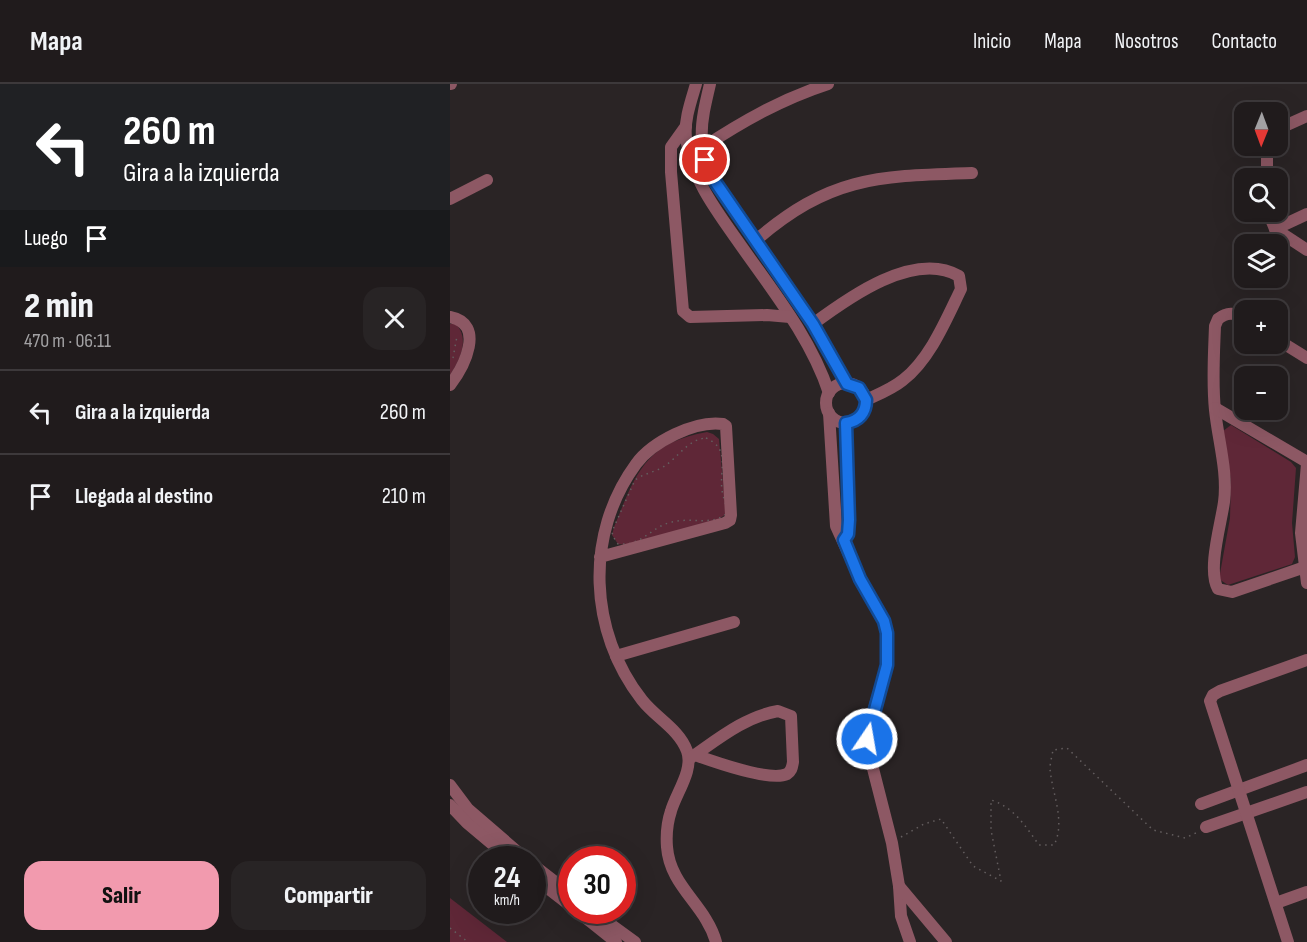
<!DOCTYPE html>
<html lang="es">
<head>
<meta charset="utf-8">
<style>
	body { margin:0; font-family:"Sofia Sans Condensed",sans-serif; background:#282425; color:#f1f3f6; height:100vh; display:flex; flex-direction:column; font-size:22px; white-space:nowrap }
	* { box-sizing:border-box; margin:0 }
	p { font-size:20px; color:#a2a1a3 }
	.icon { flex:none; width:33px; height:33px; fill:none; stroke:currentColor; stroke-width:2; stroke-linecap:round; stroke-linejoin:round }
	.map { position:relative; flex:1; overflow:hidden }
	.panel { display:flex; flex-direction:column; background:#201b1c; width:450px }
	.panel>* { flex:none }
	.banner { background:#202124; color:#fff; overflow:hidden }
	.needle { width:39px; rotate:181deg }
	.controls { position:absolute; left:784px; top:18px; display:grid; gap:12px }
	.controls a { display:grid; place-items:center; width:54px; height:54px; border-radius:12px; background:#201b1c; box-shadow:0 6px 24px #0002,0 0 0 2px #3d393b; font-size:30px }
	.speed { position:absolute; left:18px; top:762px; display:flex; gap:12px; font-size:30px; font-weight:700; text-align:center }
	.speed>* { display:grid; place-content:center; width:78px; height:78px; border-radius:50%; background:#201b1c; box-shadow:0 6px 24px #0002,0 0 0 2px #3d393b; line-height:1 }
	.speed small { font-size:15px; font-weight:400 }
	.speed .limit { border:9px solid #d22; background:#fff; color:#111 }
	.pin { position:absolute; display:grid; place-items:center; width:51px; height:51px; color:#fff; margin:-26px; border:3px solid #fff; border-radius:50%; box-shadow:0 2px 6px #0007 }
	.me { position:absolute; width:66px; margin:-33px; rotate:12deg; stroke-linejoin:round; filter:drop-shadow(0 0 4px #0008) }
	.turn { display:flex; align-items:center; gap:21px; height:126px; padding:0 24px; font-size:27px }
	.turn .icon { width:78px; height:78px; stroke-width:2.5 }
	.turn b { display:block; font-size:42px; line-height:51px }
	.then { display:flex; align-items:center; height:57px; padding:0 24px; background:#0003; gap:12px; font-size:22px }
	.round { display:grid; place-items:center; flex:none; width:63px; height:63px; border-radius:18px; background:#282425 }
	.summary { display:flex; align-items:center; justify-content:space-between; height:102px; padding:0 24px }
	h1 { font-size:36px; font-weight:800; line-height:45px }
	.primary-button { display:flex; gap:12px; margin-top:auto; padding:12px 24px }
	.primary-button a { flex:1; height:69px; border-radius:18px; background:#f29aae; color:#111; font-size:24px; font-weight:800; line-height:69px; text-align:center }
	.primary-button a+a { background:#282425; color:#f1f3f6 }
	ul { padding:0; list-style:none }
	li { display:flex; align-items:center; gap:18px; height:84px; padding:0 24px; border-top:2px solid #3d393b }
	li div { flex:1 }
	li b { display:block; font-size:22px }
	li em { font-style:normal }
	header { display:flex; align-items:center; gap:36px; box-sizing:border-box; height:84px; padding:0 30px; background:#201b1c; border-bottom:2px solid #3d393b }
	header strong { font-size:28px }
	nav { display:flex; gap:33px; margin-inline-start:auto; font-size:21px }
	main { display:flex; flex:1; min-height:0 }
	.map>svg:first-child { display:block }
</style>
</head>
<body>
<header>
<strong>Mapa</strong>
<nav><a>Inicio</a><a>Mapa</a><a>Nosotros</a><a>Contacto</a></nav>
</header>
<main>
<section class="panel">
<div class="banner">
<div class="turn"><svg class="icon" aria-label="left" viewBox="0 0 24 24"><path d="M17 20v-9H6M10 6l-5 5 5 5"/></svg><div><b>260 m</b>Gira a la izquierda</div></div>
<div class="then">Luego<svg class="icon" aria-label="arrive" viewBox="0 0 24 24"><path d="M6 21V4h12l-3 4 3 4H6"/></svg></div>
</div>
<div class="summary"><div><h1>2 min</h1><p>470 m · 06:11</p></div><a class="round"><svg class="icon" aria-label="close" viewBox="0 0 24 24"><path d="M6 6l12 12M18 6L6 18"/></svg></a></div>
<ul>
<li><svg class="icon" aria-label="left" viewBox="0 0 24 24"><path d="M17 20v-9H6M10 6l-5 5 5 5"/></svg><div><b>Gira a la izquierda</b></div><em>260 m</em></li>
<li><svg class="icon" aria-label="arrive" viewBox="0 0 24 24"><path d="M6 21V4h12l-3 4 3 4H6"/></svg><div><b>Llegada al destino</b></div><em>210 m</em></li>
</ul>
<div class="primary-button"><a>Salir</a><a>Compartir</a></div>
</section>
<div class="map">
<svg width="857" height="858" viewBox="0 0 857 858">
	<rect width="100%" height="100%" fill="#2a2425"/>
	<g fill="#5f2737">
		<path d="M 0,240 L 6,240 C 20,255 10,276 0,291 Z"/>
		<polygon points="781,341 841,378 846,384 842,439 845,473 842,480 778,501 769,495 780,434 781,396 773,347"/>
		<path d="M 257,348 L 263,350 L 269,355 L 276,430 L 269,435 L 176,461 L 168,460 L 162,451 L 164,443 C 186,390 194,359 257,348 Z"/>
		<polygon points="0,814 57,858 0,858"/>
	</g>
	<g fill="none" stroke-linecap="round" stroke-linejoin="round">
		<g stroke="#645e5f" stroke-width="1.5" stroke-dasharray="1.5 4.5" stroke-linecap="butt">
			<polyline points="3,274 7,252"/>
			<path d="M 256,354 C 281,365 269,385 272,406 C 273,414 277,420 276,430 C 261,442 241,433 222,438 C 200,443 193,462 168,460 L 162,451 L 164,443 L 185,396 C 194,389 207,388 216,381 C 229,372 239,355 256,354 Z"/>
			<path d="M 451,753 L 474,740 L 491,735 L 523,782 L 551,797 L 541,746 L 541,716 C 564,723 576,743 589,761 L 604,761 C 616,738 602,709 600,685 C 600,679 602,672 603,666 L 617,664 L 703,746 L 735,754 L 748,748"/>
			<polyline points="0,844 18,858"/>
		</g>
		<g stroke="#8d5864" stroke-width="12">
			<polyline points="0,0 1,0"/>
			<path d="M 246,0 C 241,17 234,36 236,54 C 241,93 265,125 287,156 C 321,205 360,252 379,309"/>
			<path d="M 260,0 C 250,42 246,60 266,99 L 363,240 L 397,300"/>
			<polyline points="236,42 221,63 221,88 233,227 240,233 317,231 340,233"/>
			<polyline points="828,45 857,32"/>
			<polyline points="817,62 817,94"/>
			<path d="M 252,64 C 293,37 332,15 378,0"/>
			<polyline points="0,115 37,96"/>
			<polyline points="818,128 825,145 857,166"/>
			<polyline points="825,145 857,130"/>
			<path d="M 305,157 C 380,92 428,92 522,89"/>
			<path d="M 0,233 C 36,240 14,283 0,301"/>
			<path d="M 795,235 C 785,229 778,227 768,235 L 765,242 C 764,270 762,298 765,326 C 768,356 778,388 774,418 C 771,440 757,486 768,505 L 782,508 L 855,483"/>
			<path d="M 363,240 C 398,214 464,166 509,192 L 511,205 C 496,236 480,275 453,296 C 442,305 429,310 416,316"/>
			<polyline points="828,256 857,274"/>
			<circle cx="396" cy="319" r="20"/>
			<polyline points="765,324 857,378"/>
			<polyline points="379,329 386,442 410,495 434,537 437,549 438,570 437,581 419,641 418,665 442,759 449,802 451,832 460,858"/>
			<polyline points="857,380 851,449 857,499"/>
			<polyline points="394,456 398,450 399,437 396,339"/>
			<path d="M 150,473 L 275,439 L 280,436 L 281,431 L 276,342 L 273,340 C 245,336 202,358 186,380 C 134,451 139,548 192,616 C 206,634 229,645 237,667 C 244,686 226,709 221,727 C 217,739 216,750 217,763 C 220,803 256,821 266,858"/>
			<polyline points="166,572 284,538"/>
			<path d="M 239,675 C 267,656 294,633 328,627 L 341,632 L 343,678 C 342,683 342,687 337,690 C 320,698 262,677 245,671"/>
			<polyline points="0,701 18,725 77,776"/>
			<polyline points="751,720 857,681"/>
			<polyline points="0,721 17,739 61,776"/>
			<polyline points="756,743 857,708"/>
			<polyline points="82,780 122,811"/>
			<polyline points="82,792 122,823"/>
			<polyline points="449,802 496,858"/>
			<polyline points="826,819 857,808"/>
			<polyline points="126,826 166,858"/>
			<polyline points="141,826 185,858"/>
			<polyline points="838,858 760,617 763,611 770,607 857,576"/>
		</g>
	</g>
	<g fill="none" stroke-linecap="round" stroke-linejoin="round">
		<g stroke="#114b97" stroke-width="15">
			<path id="route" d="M 255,76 L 266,99 L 363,240 L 397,300 L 409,304 L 416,316 C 416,329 409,337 396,339 L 399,436 L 398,450 L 394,456 L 410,495 L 434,537 L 437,549 L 437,581 L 417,655"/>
		</g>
		<use href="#route" stroke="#1a73e8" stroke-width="10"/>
	</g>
</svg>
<div class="controls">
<a><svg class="needle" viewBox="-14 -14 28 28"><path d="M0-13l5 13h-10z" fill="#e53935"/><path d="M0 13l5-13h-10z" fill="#a2a1a3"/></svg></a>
<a><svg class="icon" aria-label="search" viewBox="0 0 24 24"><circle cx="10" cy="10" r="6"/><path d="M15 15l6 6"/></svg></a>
<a><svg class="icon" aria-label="layers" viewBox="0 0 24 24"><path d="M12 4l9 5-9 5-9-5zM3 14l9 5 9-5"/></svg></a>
<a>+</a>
<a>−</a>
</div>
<div class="speed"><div>24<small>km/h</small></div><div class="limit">30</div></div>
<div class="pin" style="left:255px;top:76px;background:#d93025"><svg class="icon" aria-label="arrive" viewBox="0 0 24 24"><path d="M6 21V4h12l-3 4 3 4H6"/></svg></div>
<svg class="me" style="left:417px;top:655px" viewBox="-20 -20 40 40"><circle r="17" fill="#1a73e8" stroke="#fff" stroke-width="3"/><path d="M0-11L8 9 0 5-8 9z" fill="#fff"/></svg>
</div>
</main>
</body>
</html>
